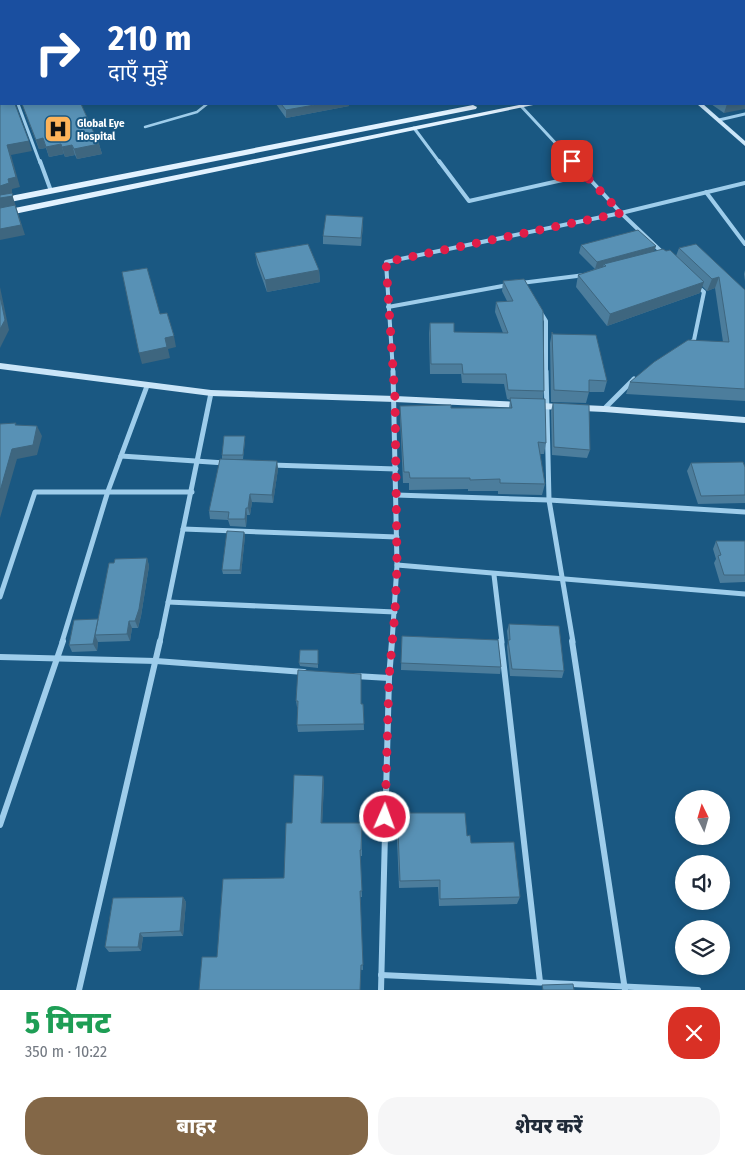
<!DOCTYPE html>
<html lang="hi">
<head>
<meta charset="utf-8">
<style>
	body { margin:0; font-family:"Fira Sans Condensed","Noto Sans Devanagari",sans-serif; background:#f6f6f7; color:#1f2937; height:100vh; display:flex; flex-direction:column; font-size:19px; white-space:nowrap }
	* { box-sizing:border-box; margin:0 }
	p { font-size:16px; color:#747a83 }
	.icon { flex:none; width:28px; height:28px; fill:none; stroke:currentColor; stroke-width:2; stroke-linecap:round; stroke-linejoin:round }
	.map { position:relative; height:990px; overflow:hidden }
	.details { display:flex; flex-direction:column; background:#fff; flex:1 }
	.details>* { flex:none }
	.top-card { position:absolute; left:0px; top:0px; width:745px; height:105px; box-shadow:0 2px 8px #0003; background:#1a4fa0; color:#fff; overflow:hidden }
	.needle { width:32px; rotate:355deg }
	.buttons { position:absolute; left:675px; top:790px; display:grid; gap:10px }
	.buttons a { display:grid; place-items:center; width:55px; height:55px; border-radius:50%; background:#fff; box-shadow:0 2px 8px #0003; font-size:25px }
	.pin { position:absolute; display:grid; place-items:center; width:42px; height:42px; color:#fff; margin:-21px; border-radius:10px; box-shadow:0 2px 8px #0006 }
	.me { position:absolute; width:55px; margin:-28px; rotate:2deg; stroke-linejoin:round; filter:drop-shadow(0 0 4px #0008) }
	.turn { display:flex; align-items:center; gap:18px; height:105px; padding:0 25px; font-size:22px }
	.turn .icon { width:65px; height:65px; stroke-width:2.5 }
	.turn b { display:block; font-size:35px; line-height:42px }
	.round { display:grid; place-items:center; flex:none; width:52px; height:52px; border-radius:20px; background:#f6f6f7 }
	.overview { display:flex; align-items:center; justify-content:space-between; height:85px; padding:0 25px }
	h1 { font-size:30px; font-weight:800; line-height:38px; color:#1e9e55 }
	.button { display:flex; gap:10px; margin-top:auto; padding:10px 25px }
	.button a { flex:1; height:58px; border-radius:20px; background:#836747; color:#fff; font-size:20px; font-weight:800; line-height:58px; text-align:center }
	.button a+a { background:#f6f6f7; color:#1f2937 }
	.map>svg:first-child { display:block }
</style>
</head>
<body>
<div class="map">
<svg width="745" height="990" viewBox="0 0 745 990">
	<rect width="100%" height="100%" fill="#1a5882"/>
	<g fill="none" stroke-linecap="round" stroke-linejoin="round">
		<polyline stroke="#9ecdeb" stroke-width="2.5" points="145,127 197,112 207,104"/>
		<g stroke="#9ecdeb" stroke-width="3">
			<polyline points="499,0 501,1"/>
			<polyline points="662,0 670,1"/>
			<polyline points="690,0 699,1"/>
			<polyline points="0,46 1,50"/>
			<polyline points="18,104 40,163"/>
			<polyline points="521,106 574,163"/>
			<polyline points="719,120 745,114"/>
			<polyline points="414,128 440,163"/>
		</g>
		<g stroke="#9ecdeb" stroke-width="4">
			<polyline points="40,161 51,191"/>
			<polyline points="439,161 469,201 585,175"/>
			<polyline points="573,161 621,213 664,254"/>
			<polyline points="706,192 745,244"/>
			<polyline points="521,283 585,275"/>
			<polyline points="388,307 508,285"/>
			<polyline points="540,311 546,321 546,372"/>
			<polyline points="689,344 694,340 704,292 697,286"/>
			<polyline points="393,372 386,262 621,213 745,183"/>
		</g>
		<g stroke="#9ecdeb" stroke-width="5">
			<polyline points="546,371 549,500 573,642"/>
			<polyline points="604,409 634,379"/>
			<polyline points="121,456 225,463"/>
			<polyline points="271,465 396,469"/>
			<polyline points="396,495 549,500 745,512"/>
			<polyline points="183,529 397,537"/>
			<polyline points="397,565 745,594"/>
			<polyline points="494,575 502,642"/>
			<polyline points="0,597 35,492 192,492"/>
			<polyline points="168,602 395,612"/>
			<polyline points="62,642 108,491 147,386"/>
			<polyline points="160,642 211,393"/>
			<polyline points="392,642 397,565 393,371"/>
		</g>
		<g stroke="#9ecdeb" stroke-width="6">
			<polyline points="501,641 540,982"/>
			<polyline points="572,641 625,990"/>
			<polyline points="0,657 156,661 304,672"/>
			<polyline points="355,676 389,678"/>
			<polyline points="0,825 63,641"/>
			<polyline points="381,975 698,990"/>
			<polyline points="79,990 160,641"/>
			<polyline points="381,990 389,678 392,641"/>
		</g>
		<g fill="#cae5f8" fill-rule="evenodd">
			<rect x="0" y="37" width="1" height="4"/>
			<polygon points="697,104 703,104 745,141 745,146"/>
			<polygon points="0,363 211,390 395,396 604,406 745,417 745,423 604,412 395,402 211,396 0,369"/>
		</g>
		<g fill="#e2f2ff" fill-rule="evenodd">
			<rect x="744" y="63" width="1" height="4"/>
			<polygon points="524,104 538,104 0,217 0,211"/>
			<polygon points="473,105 477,107 476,109 0,204 0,198"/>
		</g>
	</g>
	<g fill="#4c7d9c">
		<polygon points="22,104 81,104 99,144 102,154 77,159 75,155 65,157 64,154 49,157 46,148 39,149"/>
		<polygon points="276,104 349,104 349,106 286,118"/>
		<polygon points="711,104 744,104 724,113"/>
		<polygon points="363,225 361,246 323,244 323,236"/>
		<polygon points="581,245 656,246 654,251 666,251 676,256 679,248 745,290 745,401 626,394 630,382 723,342 715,288 707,291 702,286 700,293 607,326 576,287 578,275 595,269 579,253"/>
		<polygon points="255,253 319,270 320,282 267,292 257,264"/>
		<polygon points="745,270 745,281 744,274"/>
		<polygon points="524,279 544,391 543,399 546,443 544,454 540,454 545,484 542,495 498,494 498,491 468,491 468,489 409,490 409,483 403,483 400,417 400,406 451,408 509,408 510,400 507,399 504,384 462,383 461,374 430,374 429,333 430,323 454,332 503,333 495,312 496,302 507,301 502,291 503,281"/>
		<polygon points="552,332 553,334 607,381 604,392 589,392 586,403 551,402 550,343"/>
		<polygon points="553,403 590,450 587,458 552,455 551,411"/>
		<polygon points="245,440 243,459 222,459 222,455"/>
		<polygon points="277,461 278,469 273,503 252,502 250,515 247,515 246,527 230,526 228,520 210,519 209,511"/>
		<polygon points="691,463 745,467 745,503 698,504 687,471"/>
		<polygon points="244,532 245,536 241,574 223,574 222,570"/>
		<polygon points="716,541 745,541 745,582 720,583 714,563 716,559 713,549"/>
		<polygon points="147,558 149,566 141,616 138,628 132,628 130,641 98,642 97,651 72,652 69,645 98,619 114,563"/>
		<polygon points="509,624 564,671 562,678 510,676 507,647 508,641 507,631"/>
		<polygon points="402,636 501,667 500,674 401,670"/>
		<polygon points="318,650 318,668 300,666 299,663"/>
		<polygon points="296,701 363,704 364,730 298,732 297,725 298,707 297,707"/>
		<polygon points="323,776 324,783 322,823 362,823 362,856 360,856 362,897 360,897 363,970 217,957 284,878 292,823"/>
		<polygon points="399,813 467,836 471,843 520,897 517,904 439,906 438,887 399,888 397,839 398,830 399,830"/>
		<polygon points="183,897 186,902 183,936 143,937 141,951 109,952 105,947"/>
	</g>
	<g fill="#3e667f">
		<polygon points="744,100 745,100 745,109 724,113 727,104 744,104"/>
		<polygon points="320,104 349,104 349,106 286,118 286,110"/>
		<polygon points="43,138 46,148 39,149 36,140"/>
		<polygon points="29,141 32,151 11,155 20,187 12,189 12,194 25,235 0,240 0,186 8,179 7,145"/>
		<polygon points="61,144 64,154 49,157 46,147"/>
		<polygon points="99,144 102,154 77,159 74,149"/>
		<polygon points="72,145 75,155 65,157 62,147"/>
		<polygon points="363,217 363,225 361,246 361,238"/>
		<polygon points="656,246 653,254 604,264 603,267 595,269 597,262"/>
		<polygon points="319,270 320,282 267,292 265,280"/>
		<polygon points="719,277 715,288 707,291 712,279"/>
		<polygon points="704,282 700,293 607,326 610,314"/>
		<polygon points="0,287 9,330 0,348"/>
		<polygon points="174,336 176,347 168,349 170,358 142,364 139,353 165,338"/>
		<polygon points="37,426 42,436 37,455 17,459 0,518 0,491 12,449"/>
		<polygon points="277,461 278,469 273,503 272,495"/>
		<polygon points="250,494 252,502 250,515 248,508"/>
		<polygon points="246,508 247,515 246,527 245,519"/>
		<polygon points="244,532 245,536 241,574 240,570"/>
		<polygon points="147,558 149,566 141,616 138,628 135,621"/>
		<polygon points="98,619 95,635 98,642 97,651 93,644"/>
		<polygon points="129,621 132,628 130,641 127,634"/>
		<polygon points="323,776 324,783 322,829 321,823"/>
		<polygon points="183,897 186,902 183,936 180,931"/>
		<polygon points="140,933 143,937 141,951 138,947"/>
	</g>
	<g fill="#5891b5" stroke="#3e667f">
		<polygon points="247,0 364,0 363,1 247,1"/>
		<rect x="744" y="69" width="1" height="31"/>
		<polygon points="0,87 1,87 1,104 15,104 29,141 7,145 16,177 8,179 9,183 0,186"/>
		<polygon points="22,104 81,104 99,144 74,149 72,145 62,147 61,144 46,147 43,138 36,140"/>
		<polygon points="281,104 320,104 286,110"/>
		<polygon points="12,193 13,196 0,198 0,195"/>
		<polygon points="15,205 21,225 0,229 0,208"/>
		<polygon points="326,215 363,217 361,238 323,236"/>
		<polygon points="638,230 656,246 597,262 581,245"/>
		<polygon points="308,244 319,270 265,280 255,253"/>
		<polygon points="696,244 745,290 745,389 630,382 654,362 688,340 729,342 719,277 712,279 679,248"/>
		<polygon points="663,249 666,251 670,250 704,282 610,314 578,275 606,266 604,264"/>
		<polygon points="147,268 160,314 167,313 174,336 165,338 167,347 139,353 122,272"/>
		<polygon points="524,279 543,311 544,391 508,390 506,374 463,374 462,364 431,364 430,323 454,323 454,332 508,333 496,302 513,301 503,281"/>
		<polygon points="0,296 5,320 0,329"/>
		<polygon points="552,332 553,334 596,335 607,381 589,380 589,392 554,390"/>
		<polygon points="510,398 545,399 546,443 538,442 545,484 500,483 500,479 470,480 470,478 410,478 409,472 404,472 400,406 451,405 451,408 512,408"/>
		<polygon points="553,403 589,405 590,450 554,447"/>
		<polygon points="16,423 15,425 37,426 33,445 12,449 0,491 0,424"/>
		<polygon points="224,436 245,436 243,455 222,455"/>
		<polygon points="220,459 277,461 272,495 250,494 248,508 246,508 245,519 228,519 229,512 209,511"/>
		<polygon points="743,462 745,467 745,495 701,496 691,463"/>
		<polygon points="227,531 244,532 240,570 222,570"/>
		<polygon points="716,541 745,541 745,575 724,575 718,556 721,555"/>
		<polygon points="147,558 139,609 135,621 129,621 127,634 95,635 109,563 114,563 115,559"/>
		<polygon points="98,619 93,644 69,645 74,620"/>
		<polygon points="509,624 559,626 564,671 512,669 508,640 510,640"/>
		<polygon points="402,636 498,640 501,667 401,663"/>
		<polygon points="300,650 318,650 318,664 299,663"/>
		<polygon points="298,670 361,674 361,704 363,704 364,724 297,725 298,701 296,701"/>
		<polygon points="294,775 323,776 321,823 362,823 361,850 360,850 362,891 360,891 363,965 361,965 360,990 199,990 202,957 217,957 223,879 284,878 286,823 292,823"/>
		<polygon points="399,813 465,813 467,836 470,835 471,843 514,842 520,897 440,899 440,880 400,881 398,830 400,830"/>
		<polygon points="183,897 180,931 140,933 138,947 105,947 113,898"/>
		<polygon points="573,984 574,990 543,990 542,985"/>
	</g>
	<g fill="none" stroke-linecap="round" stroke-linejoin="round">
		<polyline stroke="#e11d48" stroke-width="9" stroke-dasharray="0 16.2" points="385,817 389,678 395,612 397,565 395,399 386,262 621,213 572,161"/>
	</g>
	<defs>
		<g id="hospital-square" transform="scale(1.4375)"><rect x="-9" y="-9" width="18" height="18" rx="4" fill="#fdb35a" stroke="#1a5882"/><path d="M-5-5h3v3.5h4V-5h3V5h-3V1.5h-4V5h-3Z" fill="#111"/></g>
	</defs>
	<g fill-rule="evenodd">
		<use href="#hospital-square" x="58" y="129"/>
	</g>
	<g text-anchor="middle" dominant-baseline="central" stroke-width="4" stroke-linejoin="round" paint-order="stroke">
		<g font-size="11" font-weight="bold" fill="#fff" stroke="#1a5882" text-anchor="start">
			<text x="77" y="123">Global Eye<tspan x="77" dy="13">Hospital</tspan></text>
		</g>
	</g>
</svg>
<div class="buttons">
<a><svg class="needle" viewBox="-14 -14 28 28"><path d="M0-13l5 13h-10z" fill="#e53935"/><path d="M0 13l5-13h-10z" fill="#747a83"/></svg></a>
<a><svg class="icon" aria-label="sound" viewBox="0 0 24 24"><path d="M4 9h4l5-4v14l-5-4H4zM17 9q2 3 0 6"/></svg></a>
<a><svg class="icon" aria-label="layers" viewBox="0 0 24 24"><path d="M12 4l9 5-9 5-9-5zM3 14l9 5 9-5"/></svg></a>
</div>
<div class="pin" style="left:572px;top:161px;background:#d93025"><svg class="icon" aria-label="arrive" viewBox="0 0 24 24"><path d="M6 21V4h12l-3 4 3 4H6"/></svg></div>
<svg class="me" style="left:385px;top:817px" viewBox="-20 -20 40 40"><circle r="17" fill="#e11d48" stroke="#fff" stroke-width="3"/><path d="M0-11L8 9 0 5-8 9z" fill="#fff"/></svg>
<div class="top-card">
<div class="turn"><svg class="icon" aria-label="right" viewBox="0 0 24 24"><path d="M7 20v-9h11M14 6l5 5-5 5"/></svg><div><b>210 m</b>दाएँ मुड़ें</div></div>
</div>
</div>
<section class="details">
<div class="overview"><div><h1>5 मिनट</h1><p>350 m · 10:22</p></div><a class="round" style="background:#d93025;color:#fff"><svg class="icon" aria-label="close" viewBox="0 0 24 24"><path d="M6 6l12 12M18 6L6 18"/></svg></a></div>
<div class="button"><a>बाहर</a><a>शेयर करें</a></div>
</section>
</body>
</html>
